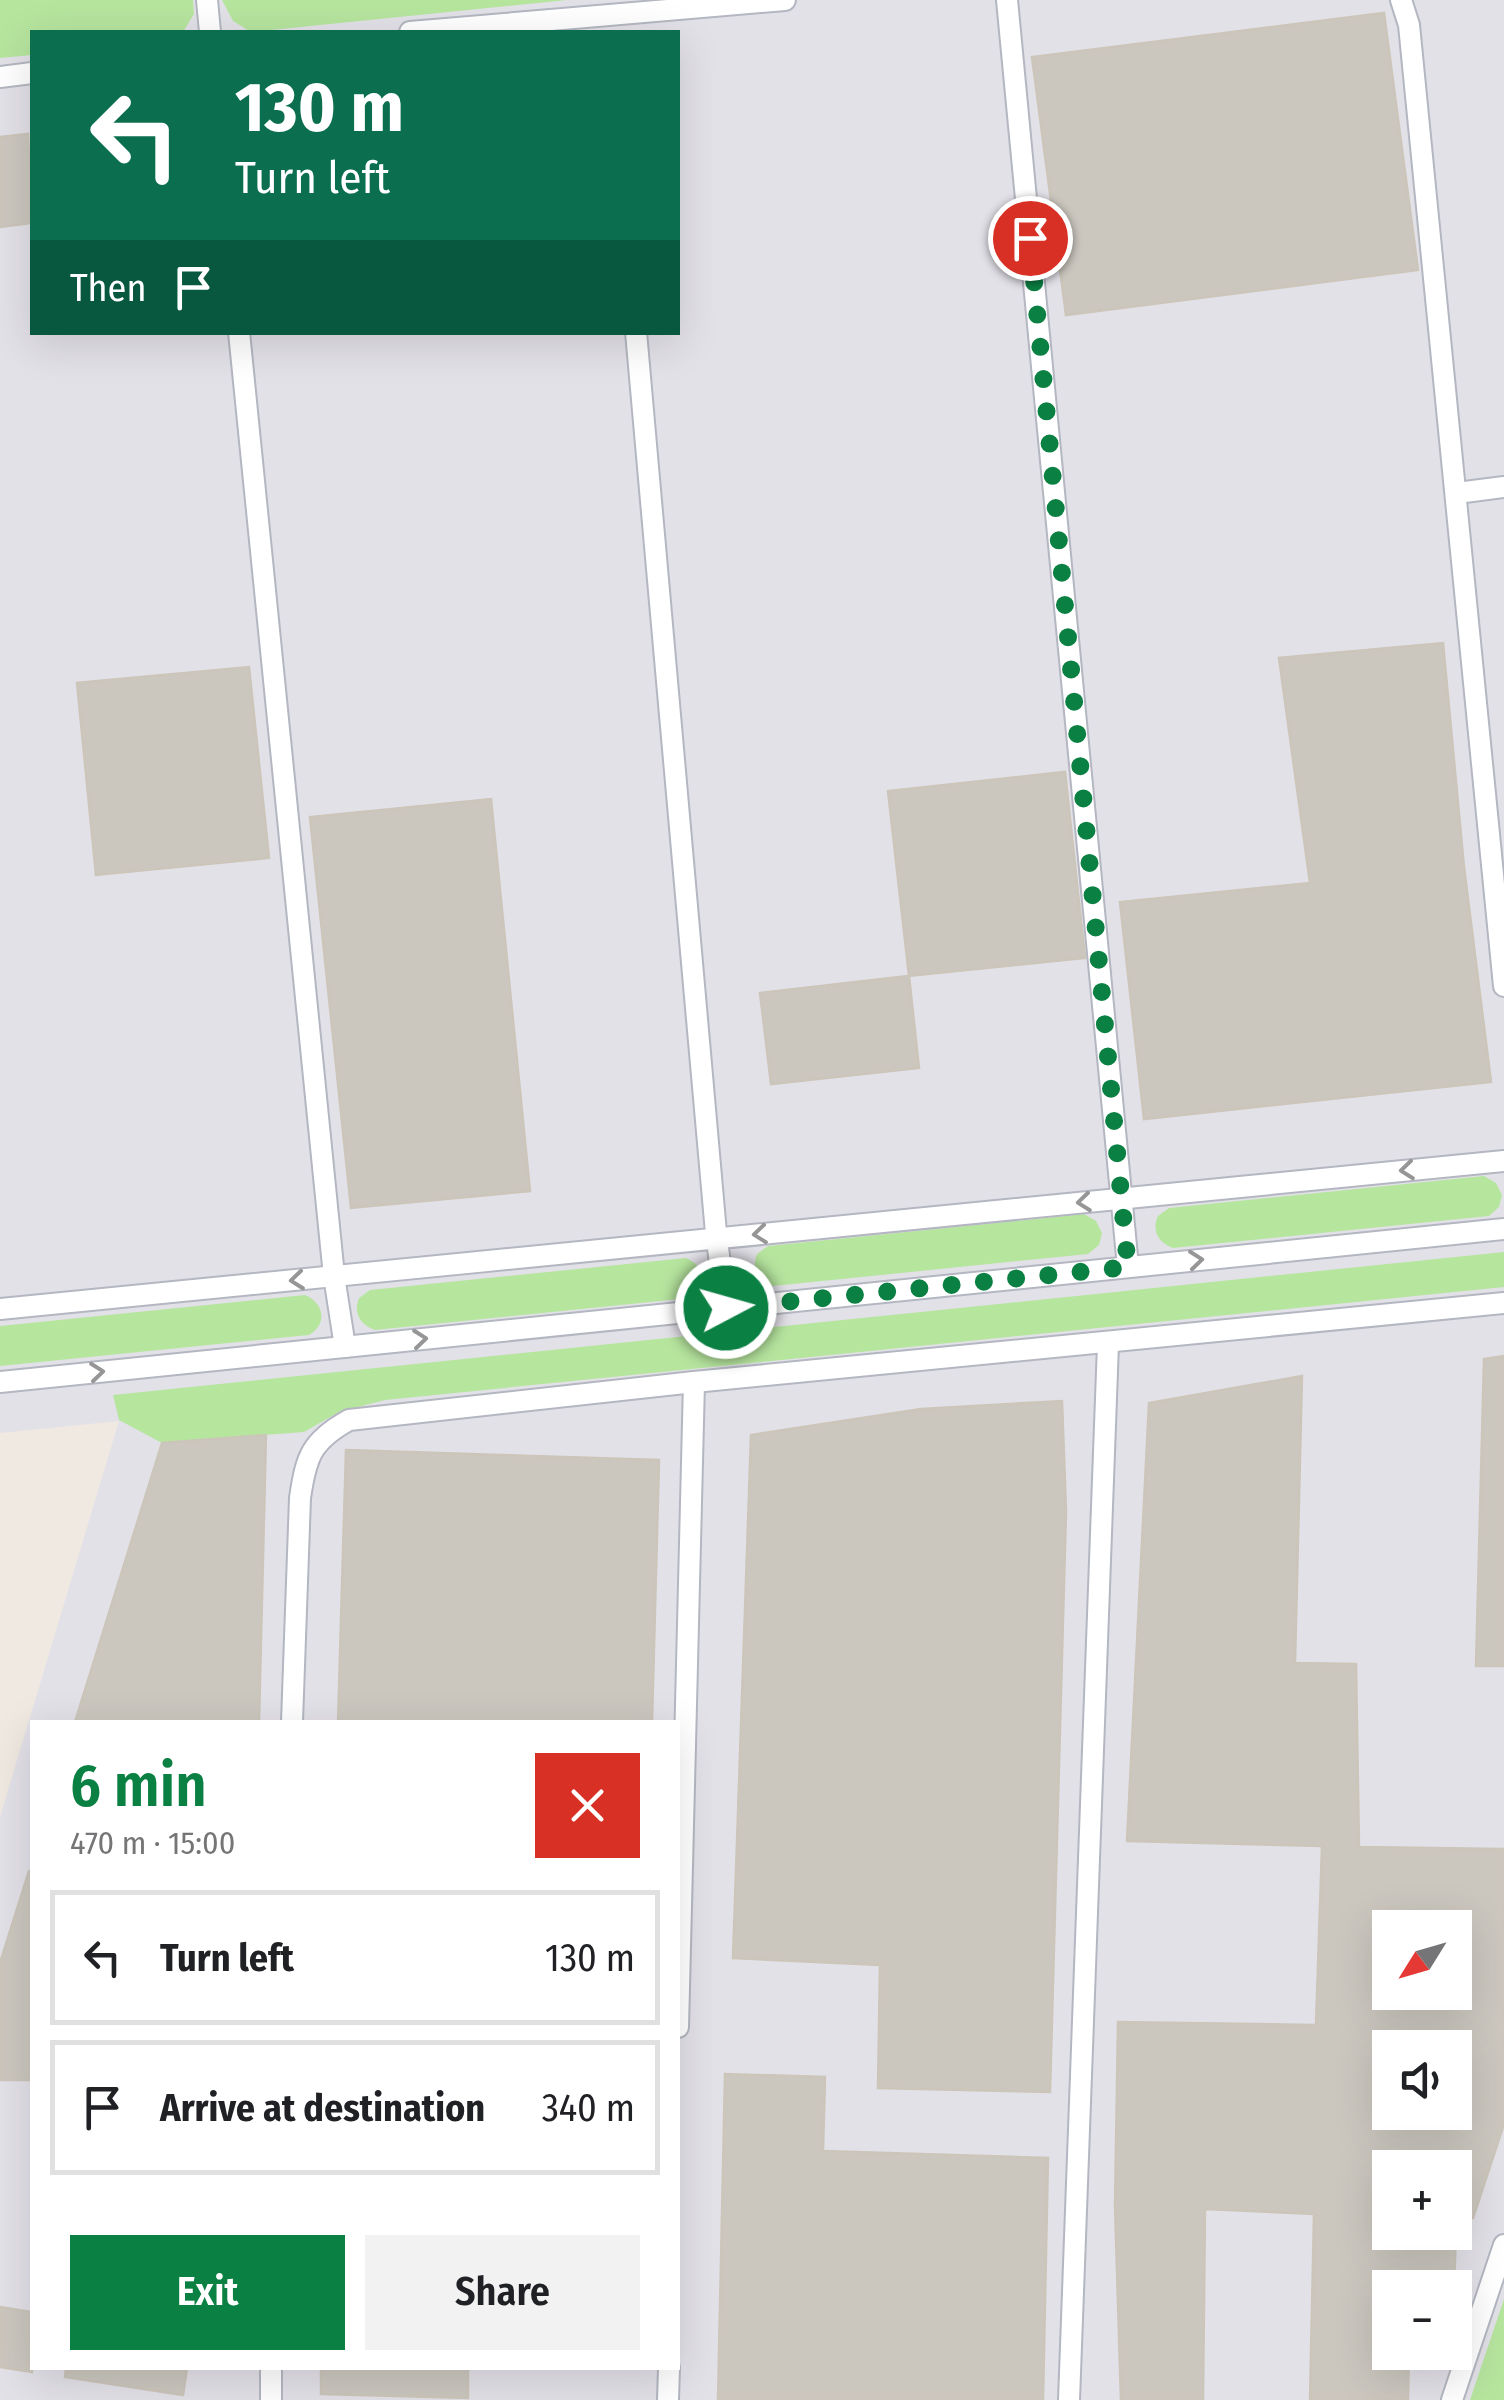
<!DOCTYPE html>
<html lang="en">
<head>
<meta charset="utf-8">
<style>
	body { margin:0; font-family:"Fira Sans Condensed",sans-serif; background:#f2f2f2; color:#202124; height:100vh; display:flex; flex-direction:column; font-size:38px; white-space:nowrap }
	* { box-sizing:border-box; margin:0 }
	p { font-size:32px; color:#757577 }
	.icon { flex:none; width:55px; height:55px; fill:none; stroke:currentColor; stroke-width:2; stroke-linecap:round; stroke-linejoin:round }
	.map { position:relative; flex:1; overflow:hidden }
	.sheet { position:absolute; left:30px; top:1720px; width:650px; height:650px; display:flex; flex-direction:column; background:#fff; border-radius:0px; box-shadow:0 10px 40px #0002 }
	.sheet>* { flex:none }
	.top-card { position:absolute; left:30px; top:30px; width:650px; height:305px; border-radius:0px; box-shadow:0 10px 40px #0002; background:#0b6e4f; color:#fff; overflow:hidden }
	.needle { width:65px; rotate:233deg }
	.tools { position:absolute; left:1372px; top:1910px; display:grid; gap:20px }
	.tools a { display:grid; place-items:center; width:100px; height:100px; border-radius:0px; background:#fff; box-shadow:0 10px 40px #0002; font-size:50px }
	.pin { position:absolute; display:grid; place-items:center; width:85px; height:85px; color:#fff; margin:-42px; border:5px solid #fff; border-radius:50%; box-shadow:0 2px 10px #0007 }
	.me { position:absolute; width:110px; margin:-55px; rotate:84deg; stroke-linejoin:round; filter:drop-shadow(0 0 8px #0008) }
	.turn { display:flex; align-items:center; gap:35px; height:210px; padding:0 40px; font-size:45px }
	.turn .icon { width:130px; height:130px; stroke-width:2.5 }
	.turn b { display:block; font-size:70px; line-height:85px }
	.then { display:flex; align-items:center; height:95px; padding:0 40px; background:#0003; gap:20px; font-size:38px }
	.round { display:grid; place-items:center; flex:none; width:105px; height:105px; border-radius:0px; background:#f2f2f2 }
	.head { display:flex; align-items:center; justify-content:space-between; height:170px; padding:0 40px }
	h1 { font-size:60px; font-weight:600; line-height:75px; color:#0b8043 }
	.action { display:flex; gap:20px; margin-top:auto; padding:20px 40px }
	.action a { flex:1; height:115px; border-radius:0px; background:#0b8043; color:#fff; font-size:40px; font-weight:600; line-height:115px; text-align:center }
	.action a+a { background:#f2f2f2; color:#202124 }
	ul { padding:0; list-style:none }
	li { display:flex; align-items:center; gap:30px; height:135px; margin:0 20px 15px; padding:0 20px; border:5px solid #e0e0e0; border-radius:0px }
	li div { flex:1 }
	li b { display:block; font-size:38px }
	li em { font-style:normal }
	.map>svg:first-child { display:block }
</style>
</head>
<body>
<div class="map">
<svg width="1504" height="2400" viewBox="0 0 1504 2400">
	<rect width="100%" height="100%" fill="#efe9e1"/>
	<path fill="#e3e1e8" fill-rule="evenodd" d="M 0,0 L 1504,0 L 1504,2400 L 0,2400 L 0,1817 L 119,1421 L 0,1433 ZM 32,32 L 678,32 L 678,332 L 32,332 ZM 32,1722 L 678,1722 L 678,2368 L 32,2368 ZM 1390,1928 L 1455,1928 L 1455,1992 L 1390,1992 ZM 1390,2048 L 1455,2048 L 1455,2112 L 1390,2112 ZM 1390,2168 L 1455,2168 L 1455,2232 L 1390,2232 ZM 1390,2288 L 1455,2288 L 1455,2352 L 1390,2352 Z"/>
	<g fill="#b6e59e">
		<polygon points="0,0 193,0 194,14 183,32 32,32 32,55 0,58"/>
		<polygon points="222,0 567,0 251,32 233,21"/>
		<path d="M 1484,1176 L 1496,1183 L 1502,1195 L 1499,1207 L 1489,1216 L 1173,1248 C 1159,1243 1151,1231 1158,1216 L 1169,1208 Z"/>
		<path d="M 1084,1214 L 1096,1221 L 1102,1233 L 1099,1245 L 1088,1254 L 773,1286 C 758,1280 751,1269 757,1254 L 768,1246 Z"/>
		<polygon points="1504,1252 1504,1287 385,1400 339,1412 304,1432 162,1443 119,1420 113,1395"/>
		<path d="M 686,1258 C 705,1266 710,1287 690,1298 L 375,1330 C 360,1325 353,1313 359,1298 L 370,1290 Z"/>
		<path d="M 305,1295 C 324,1303 328,1324 309,1335 L 0,1366 L 0,1326 Z"/>
		<polygon points="1504,2299 1504,2400 1470,2400"/>
	</g>
	<g fill="#cbc7bf" stroke="#cbc5ba" stroke-width="2.5" fill-rule="evenodd">
		<polygon points="1384,13 1418,270 1066,315 1032,57"/>
		<polygon points="28,134 32,223 0,227 0,137"/>
		<polygon points="1443,643 1464,867 1491,1082 1144,1119 1120,902 1310,883 1279,658"/>
		<polygon points="249,667 269,858 96,875 77,683"/>
		<polygon points="1065,772 1085,958 909,976 888,791"/>
		<polygon points="491,799 530,1191 351,1208 310,817"/>
		<polygon points="909,976 919,1068 771,1084 760,993"/>
		<polygon points="1504,1356 1504,1666 1476,1666 1484,1359"/>
		<path d="M 1302,1376 L 1295,1663 L 1356,1664 L 1359,1847 L 1504,1849 L 1504,2124 L 1473,2218 L 1455,2219 L 1455,2168 L 1390,2168 L 1390,2232 L 1456,2232 L 1454,2288 L 1390,2288 L 1390,2352 L 1409,2352 L 1408,2400 L 1310,2400 L 1314,2214 L 1205,2209 L 1203,2400 L 1121,2400 L 1115,2206 L 1118,2022 L 1316,2025 L 1322,1846 L 1127,1841 L 1149,1403 ZM 1390,1928 L 1455,1928 L 1455,1992 L 1390,1992 ZM 1390,2048 L 1455,2048 L 1455,2112 L 1390,2112 Z"/>
		<polygon points="1062,1401 1066,1511 1050,2092 878,2088 880,1965 733,1958 751,1435 921,1409"/>
		<polygon points="266,1435 259,1722 75,1722 162,1443"/>
		<polygon points="346,1450 659,1460 652,1722 338,1722"/>
		<polygon points="29,1871 32,1871 32,2080 0,2080 0,1963"/>
		<polygon points="725,2074 825,2077 823,2151 1048,2158 1043,2400 718,2400"/>
		<polygon points="0,2307 32,2312 32,2372 0,2367"/>
		<polygon points="66,2368 187,2368 183,2395 65,2377"/>
		<polygon points="321,2368 468,2368 468,2398 321,2394"/>
	</g>
	<g fill="none" stroke-linecap="round" stroke-linejoin="round">
		<g stroke="#b4b7c1" stroke-width="24">
			<g id="minor">
				<polyline points="207,0 210,32"/>
				<polyline points="1007,0 1128,1267"/>
				<polyline points="1401,0 1409,25 1504,986"/>
				<polyline points="410,32 785,0"/>
				<polyline points="0,77 32,73"/>
				<polyline points="239,332 334,1276 345,1347"/>
				<polyline points="636,332 716,1233 726,1308"/>
				<polyline points="1457,493 1504,487"/>
				<polyline points="0,1309 1504,1161"/>
				<polyline points="0,1382 1504,1229"/>
				<path d="M 292,1722 L 300,1498 C 306,1457 311,1441 349,1420 L 694,1382 L 1504,1303"/>
				<polyline points="678,2027 694,1382"/>
				<polyline points="271,2400 271,2368"/>
				<polyline points="668,2400 669,2368"/>
				<polyline points="1069,2400 1108,1344"/>
				<polyline points="1452,2400 1504,2245"/>
			</g>
		</g>
		<use href="#minor" stroke="#fff" stroke-width="20"/>
	</g>
	<defs><path id="oneway-chevron" d="M-2-3.5L2.5 0L-2 3.5" fill="none" stroke-width="1.6" stroke-linecap="round" stroke-linejoin="round" transform="scale(2.5)"/></defs>
	<g stroke="#969696">
		<use href="#oneway-chevron" transform="translate(1407 1170) rotate(174)"/>
		<use href="#oneway-chevron" transform="translate(1084 1202) rotate(174)"/>
		<use href="#oneway-chevron" transform="translate(760 1234) rotate(174)"/>
		<use href="#oneway-chevron" transform="translate(1196 1260) rotate(-6)"/>
		<use href="#oneway-chevron" transform="translate(297 1280) rotate(174)"/>
		<use href="#oneway-chevron" transform="translate(420 1339) rotate(-6)"/>
		<use href="#oneway-chevron" transform="translate(97 1372) rotate(-6)"/>
	</g>
	<g fill="none" stroke-linecap="round" stroke-linejoin="round">
		<polyline stroke="#0b8043" stroke-width="18" stroke-dasharray="0 32.4" points="726,1308 1128,1267 1030,238"/>
	</g>
</svg>
<div class="tools">
<a><svg class="needle" viewBox="-14 -14 28 28"><path d="M0-13l5 13h-10z" fill="#e53935"/><path d="M0 13l5-13h-10z" fill="#757577"/></svg></a>
<a><svg class="icon" aria-label="sound" viewBox="0 0 24 24"><path d="M4 9h4l5-4v14l-5-4H4zM17 9q2 3 0 6"/></svg></a>
<a>+</a>
<a>−</a>
</div>
<div class="pin" style="left:1030px;top:238px;background:#d93025"><svg class="icon" aria-label="arrive" viewBox="0 0 24 24"><path d="M6 21V4h12l-3 4 3 4H6"/></svg></div>
<svg class="me" style="left:726px;top:1308px" viewBox="-20 -20 40 40"><circle r="17" fill="#0b8043" stroke="#fff" stroke-width="3"/><path d="M0-11L8 9 0 5-8 9z" fill="#fff"/></svg>
<div class="top-card">
<div class="turn"><svg class="icon" aria-label="left" viewBox="0 0 24 24"><path d="M17 20v-9H6M10 6l-5 5 5 5"/></svg><div><b>130 m</b>Turn left</div></div>
<div class="then">Then<svg class="icon" aria-label="arrive" viewBox="0 0 24 24"><path d="M6 21V4h12l-3 4 3 4H6"/></svg></div>
</div>
<section class="sheet">
<div class="head"><div><h1>6 min</h1><p>470 m · 15:00</p></div><a class="round" style="background:#d93025;color:#fff"><svg class="icon" aria-label="close" viewBox="0 0 24 24"><path d="M6 6l12 12M18 6L6 18"/></svg></a></div>
<ul>
<li><svg class="icon" aria-label="left" viewBox="0 0 24 24"><path d="M17 20v-9H6M10 6l-5 5 5 5"/></svg><div><b>Turn left</b></div><em>130 m</em></li>
<li><svg class="icon" aria-label="arrive" viewBox="0 0 24 24"><path d="M6 21V4h12l-3 4 3 4H6"/></svg><div><b>Arrive at destination</b></div><em>340 m</em></li>
</ul>
<div class="action"><a>Exit</a><a>Share</a></div>
</section>
</div>
</body>
</html>
